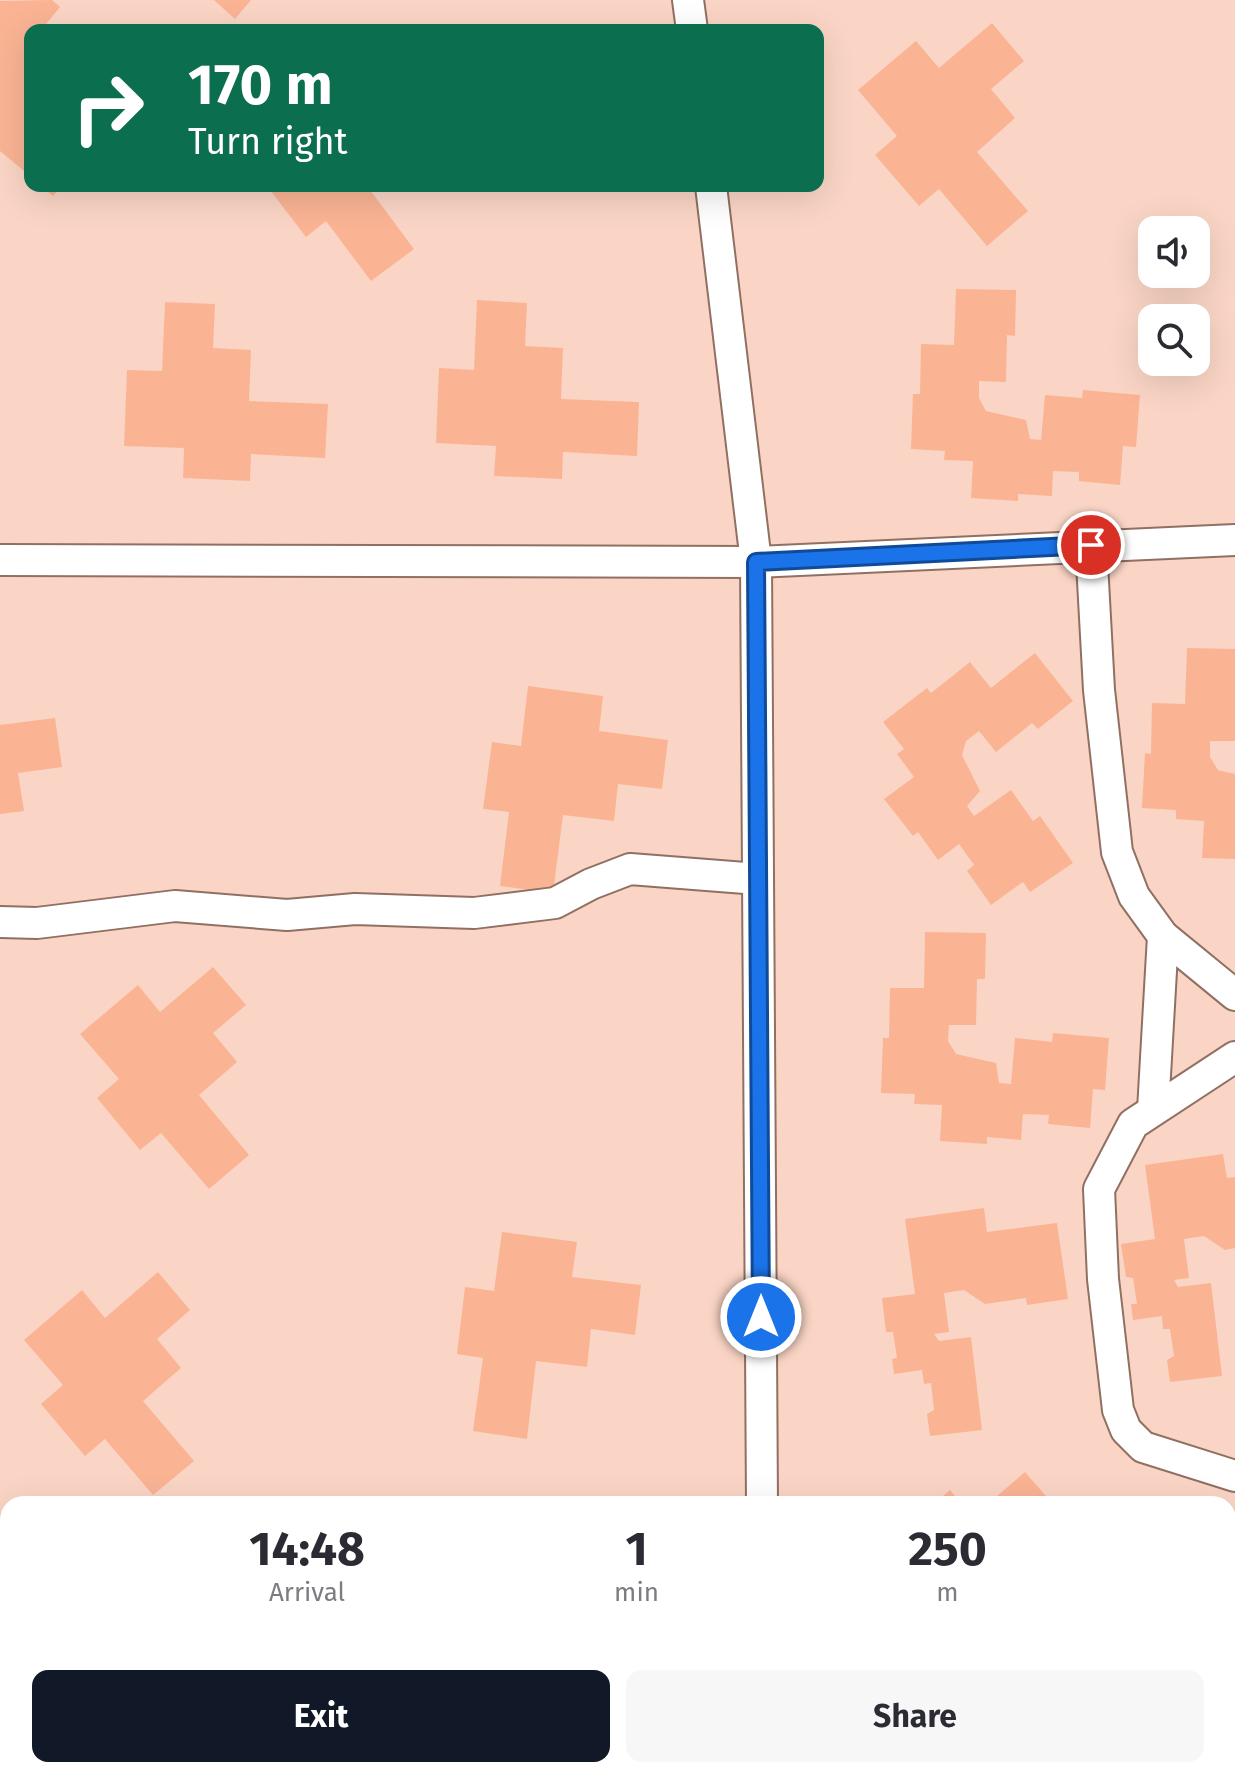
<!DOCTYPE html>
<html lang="en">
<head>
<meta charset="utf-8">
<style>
	body { margin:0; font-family:"Fira Sans",sans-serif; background:#f7f7f7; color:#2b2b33; height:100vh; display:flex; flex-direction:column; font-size:30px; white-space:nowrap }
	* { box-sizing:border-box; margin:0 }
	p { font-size:26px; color:#7c7c81 }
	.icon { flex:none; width:44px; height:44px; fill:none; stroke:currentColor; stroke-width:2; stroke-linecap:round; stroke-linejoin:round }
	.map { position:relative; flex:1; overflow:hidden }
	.details { position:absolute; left:0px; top:1496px; width:1236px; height:282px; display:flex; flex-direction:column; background:#fff; border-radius:24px 24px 0 0; box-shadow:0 8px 32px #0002 }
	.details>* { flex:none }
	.guide { position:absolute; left:24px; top:24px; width:800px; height:168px; border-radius:16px; box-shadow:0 8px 32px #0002; background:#0b6e4f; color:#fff; overflow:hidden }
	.tools { position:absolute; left:1138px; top:216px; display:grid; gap:16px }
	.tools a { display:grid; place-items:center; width:72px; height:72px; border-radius:16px; background:#fff; box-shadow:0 8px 32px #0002; font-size:40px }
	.pin { position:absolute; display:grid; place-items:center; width:68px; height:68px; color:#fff; margin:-34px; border:4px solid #fff; border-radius:50%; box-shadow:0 2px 8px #0007 }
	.me { position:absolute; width:88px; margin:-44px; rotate:0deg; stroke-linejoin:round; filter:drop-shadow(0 0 6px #0008) }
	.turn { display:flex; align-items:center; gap:28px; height:168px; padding:0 32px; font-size:36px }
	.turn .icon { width:104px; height:104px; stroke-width:2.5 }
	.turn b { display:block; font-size:56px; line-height:68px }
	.eta { display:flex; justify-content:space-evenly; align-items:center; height:136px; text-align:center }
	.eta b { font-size:48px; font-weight:700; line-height:56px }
	.action { display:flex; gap:16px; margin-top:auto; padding:16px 32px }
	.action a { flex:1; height:92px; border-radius:16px; background:#111827; color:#fff; font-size:32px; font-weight:700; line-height:92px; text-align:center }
	.action a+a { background:#f7f7f7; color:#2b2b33 }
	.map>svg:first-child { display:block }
</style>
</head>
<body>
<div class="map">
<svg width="1235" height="1777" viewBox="0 0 1235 1777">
	<rect width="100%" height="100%" fill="#fad5c5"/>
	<g fill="#fab494">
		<polygon points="52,0 60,7 41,30 30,30 30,176 0,151 0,1"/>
		<polygon points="214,0 251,0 235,19"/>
		<polygon points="992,23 1024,61 991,89 1015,118 977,152 1028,211 987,246 939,189 919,206 875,155 897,136 858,90 916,41 939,68"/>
		<polygon points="41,186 62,186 53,196"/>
		<polygon points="267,186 367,186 414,249 371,281 326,221 306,237"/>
		<polygon points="956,289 1016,290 1015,336 1007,335 1006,382 979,381 979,398 986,411 1026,420 1030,439 1041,440 1045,395 1082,398 1083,390 1140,395 1136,447 1123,446 1120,485 1079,481 1079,472 1053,471 1052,496 1018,494 1018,501 971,498 973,461 944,460 945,451 911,449 913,394 920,394 921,344 954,345"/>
		<polygon points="477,300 527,303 525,346 563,348 561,399 639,402 637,456 563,452 562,479 494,476 496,446 436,443 439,368 474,370"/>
		<polygon points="165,302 215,304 213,348 251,350 249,401 328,404 325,458 251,454 250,481 183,478 184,448 124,446 127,370 162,371"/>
		<polygon points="1187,648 1235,649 1235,741 1210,741 1210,757 1218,770 1235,774 1235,859 1202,858 1204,821 1176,819 1176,810 1142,808 1145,753 1151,754 1152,703 1185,704"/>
		<polygon points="1035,653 1073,701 1038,729 1032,723 996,752 979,731 966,741 962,755 980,791 967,806 974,816 1011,790 1033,821 1040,816 1073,863 1030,892 1023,882 991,905 967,871 974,865 959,844 938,860 918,832 913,836 884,799 914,777 897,754 904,749 883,722 927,688 931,693 970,662 991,688"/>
		<polygon points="528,686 603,696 599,731 668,740 662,789 618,784 614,821 563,815 553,893 500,886 509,812 483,809 492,742 521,746"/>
		<polygon points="55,718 62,767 18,773 24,811 0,814 0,725"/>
		<polygon points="925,932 986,933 985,979 977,979 976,1025 949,1025 948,1041 956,1054 996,1063 999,1083 1011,1084 1015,1038 1052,1042 1053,1033 1109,1038 1105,1090 1093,1089 1090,1128 1048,1124 1049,1115 1023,1114 1021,1140 987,1137 987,1144 940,1141 942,1105 914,1104 915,1094 881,1093 883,1038 889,1038 890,988 924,988"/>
		<polygon points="213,967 246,1005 213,1033 237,1062 199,1095 249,1155 209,1189 161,1133 140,1150 97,1098 119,1079 80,1034 138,985 160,1012"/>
		<polygon points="1223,1154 1227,1178 1235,1177 1235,1248 1225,1250 1204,1236 1184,1239 1189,1278 1174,1280 1178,1287 1211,1283 1222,1376 1170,1382 1167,1360 1174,1356 1170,1329 1163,1329 1162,1316 1133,1320 1131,1304 1137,1304 1133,1278 1126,1277 1121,1244 1155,1239 1145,1165"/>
		<polygon points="984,1208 987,1232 1057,1223 1068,1299 1027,1305 1026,1298 985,1304 964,1290 944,1293 949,1332 934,1334 939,1341 971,1337 982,1430 930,1436 927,1414 934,1410 931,1383 924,1384 922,1370 894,1374 892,1359 897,1358 893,1332 886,1332 882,1298 915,1294 905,1219"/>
		<polygon points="502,1232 577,1242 572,1277 641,1285 635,1335 591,1329 587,1367 536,1361 527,1439 473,1431 483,1358 457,1354 465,1287 494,1291"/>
		<polygon points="158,1272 190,1310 157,1339 181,1368 143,1401 194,1461 153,1495 105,1439 85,1456 41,1404 63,1385 24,1340 82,1290 105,1318"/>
		<polygon points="1025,1472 1053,1504 988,1504"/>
		<polygon points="950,1490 961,1504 934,1504"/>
		<polygon points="1228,1554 1235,1554 1235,1618 1228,1619"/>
		<polygon points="1228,1679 1235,1680 1235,1758 1228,1757"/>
	</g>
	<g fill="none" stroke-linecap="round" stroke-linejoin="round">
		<g stroke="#907062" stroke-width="34">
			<g id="minor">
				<polyline points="688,0 692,30"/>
				<polyline points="711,186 756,562 762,1504"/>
				<polyline points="1091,545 1099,690 1117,852 1134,896 1163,936 1235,995"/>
				<polyline points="0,560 756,562 1235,540"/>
				<polyline points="0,922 37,923 175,906 287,915 355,909 474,913 555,903 591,884 630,869 758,879"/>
				<polyline points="1235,1057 1133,1124 1099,1189 1103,1279 1118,1410 1126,1430 1143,1447 1235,1476"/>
				<polyline points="1153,1110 1163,936"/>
			</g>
		</g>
		<use href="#minor" stroke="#fff" stroke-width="30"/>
	</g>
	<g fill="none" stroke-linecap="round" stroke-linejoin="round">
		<g stroke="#114b97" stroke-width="20">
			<polyline id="route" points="761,1317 756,562 1091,545"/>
		</g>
		<use href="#route" stroke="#1a73e8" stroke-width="14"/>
	</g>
</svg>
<div class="tools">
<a><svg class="icon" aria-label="sound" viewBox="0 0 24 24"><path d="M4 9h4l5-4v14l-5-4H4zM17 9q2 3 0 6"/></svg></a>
<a><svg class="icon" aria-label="search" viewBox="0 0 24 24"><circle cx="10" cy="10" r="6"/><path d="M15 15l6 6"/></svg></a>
</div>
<div class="pin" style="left:1091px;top:545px;background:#d93025"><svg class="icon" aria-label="arrive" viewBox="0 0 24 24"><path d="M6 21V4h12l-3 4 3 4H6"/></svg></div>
<svg class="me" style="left:761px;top:1317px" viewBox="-20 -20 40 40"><circle r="17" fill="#1a73e8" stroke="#fff" stroke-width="3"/><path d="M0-11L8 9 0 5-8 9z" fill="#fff"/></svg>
<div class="guide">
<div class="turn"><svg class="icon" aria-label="right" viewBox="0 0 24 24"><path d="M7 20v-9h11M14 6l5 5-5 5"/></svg><div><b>170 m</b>Turn right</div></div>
</div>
<section class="details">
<div class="eta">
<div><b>14:48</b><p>Arrival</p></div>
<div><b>1</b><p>min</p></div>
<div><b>250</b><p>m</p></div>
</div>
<div class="action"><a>Exit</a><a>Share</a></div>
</section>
</div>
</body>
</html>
